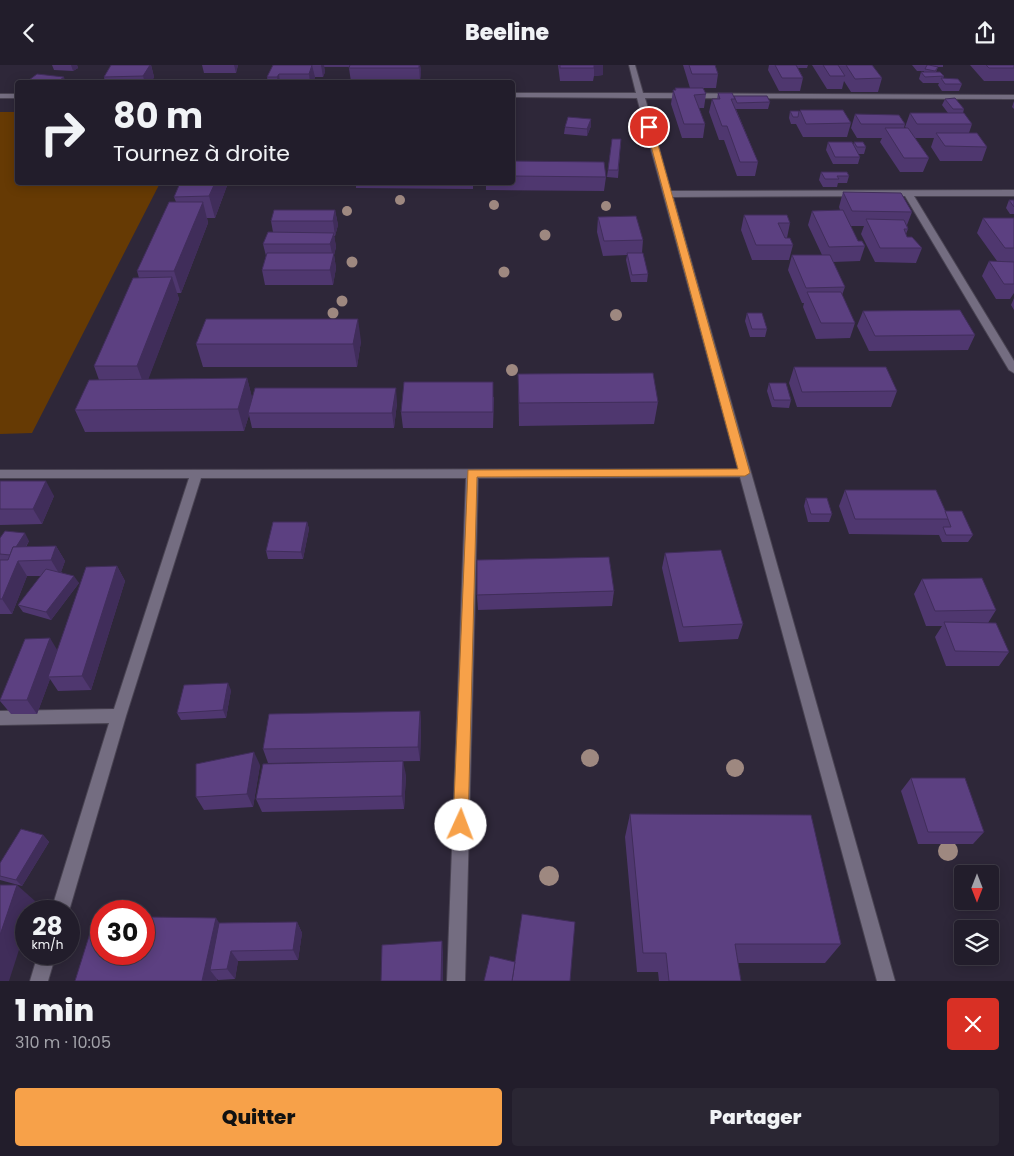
<!DOCTYPE html>
<html lang="fr">
<head>
<meta charset="utf-8">
<style>
	body { margin:0; font-family:Poppins,sans-serif; background:#2a2633; color:#f1f3f6; height:100vh; display:flex; flex-direction:column; font-size:19px; white-space:nowrap }
	* { box-sizing:border-box; margin:0 }
	p { font-size:16px; color:#a2a2a9 }
	.icon { flex:none; width:28px; height:28px; fill:none; stroke:currentColor; stroke-width:2; stroke-linecap:round; stroke-linejoin:round }
	.map { position:relative; height:916px; overflow:hidden }
	.sheet { display:flex; flex-direction:column; background:#221d2b; flex:1 }
	.sheet>* { flex:none }
	.hud { position:absolute; left:15px; top:15px; width:500px; height:105px; border-radius:5px; box-shadow:0 2px 12px #0003,0 0 0 1px #3f3b47; background:#221d2b; color:#f1f3f6; overflow:hidden }
	.needle { width:32px; rotate:180deg }
	.buttons { position:absolute; left:954px; top:800px; display:grid; gap:10px }
	.buttons a { display:grid; place-items:center; width:45px; height:45px; border-radius:5px; background:#221d2b; box-shadow:0 2px 12px #0003,0 0 0 1px #3f3b47; font-size:25px }
	.speed { position:absolute; left:15px; top:835px; display:flex; gap:10px; font-size:25px; font-weight:700; text-align:center }
	.speed>* { display:grid; place-content:center; width:65px; height:65px; border-radius:50%; background:#221d2b; box-shadow:0 2px 12px #0003,0 0 0 1px #3f3b47; line-height:1 }
	.speed small { font-size:12px; font-weight:400 }
	.speed .limit { border:8px solid #d22; background:#fff; color:#111 }
	.pin { position:absolute; display:grid; place-items:center; width:42px; height:42px; color:#fff; margin:-21px; border:2px solid #fff; border-radius:50%; box-shadow:0 1px 5px #0007 }
	.me { position:absolute; width:55px; margin:-28px; rotate:2deg; stroke-linejoin:round; filter:drop-shadow(0 0 4px #0008) }
	.turn { display:flex; align-items:center; gap:18px; height:105px; padding:0 15px; font-size:22px }
	.turn .icon { width:65px; height:65px; stroke-width:2.5 }
	.turn b { display:block; font-size:35px; line-height:42px }
	.round { display:grid; place-items:center; flex:none; width:52px; height:52px; border-radius:5px; background:#2a2633 }
	.overview { display:flex; align-items:center; justify-content:space-between; height:85px; padding:0 15px }
	h1 { font-size:30px; font-weight:800; line-height:38px }
	.primary-button { display:flex; gap:10px; margin-top:auto; padding:10px 15px }
	.primary-button a { flex:1; height:58px; border-radius:5px; background:#f7a149; color:#111; font-size:20px; font-weight:800; line-height:58px; text-align:center }
	.primary-button a+a { background:#2a2633; color:#f1f3f6 }
	header { display:flex; justify-content:space-between; align-items:center; height:65px; padding:0 15px; background:#221d2b; font-size:22px; font-weight:800 }
	.map>svg:first-child { display:block }
</style>
</head>
<body>
<header><svg class="icon" aria-label="back" viewBox="0 0 24 24"><path d="M15 5l-7 7 7 7"/></svg>Beeline<svg class="icon" aria-label="share" viewBox="0 0 24 24"><path d="M12 15V3M7 8l5-5 5 5M5 13v7h14v-7"/></svg></header>
<div class="map">
<svg width="1014" height="916" viewBox="0 0 1014 916">
	<rect width="100%" height="100%" fill="#2e2739"/>
	<polygon fill="#663a04" points="0,47 17,47 18,118 160,118 32,368 0,369"/>
	<g fill="none" stroke-linecap="round" stroke-linejoin="round">
		<g stroke="#494352" stroke-width="2">
			<g id="minor">
				<polygon points="629,0 635,0 643,28 1014,30 1014,34 645,33 671,126 1014,125 1014,131 914,131 1014,296 1014,308 1009,305 905,131 673,132 895,916 877,916 740,412 478,413 465,916 447,916 466,413 201,413 126,651 69,846 51,846 109,658 0,660 0,646 114,644 189,413 0,413 0,405 738,404 637,33 512,32 512,28 636,28"/>
				<rect x="0" y="29" width="18" height="4"/>
				<polygon points="38,889 56,889 48,916 30,916"/>
			</g>
		</g>
		<use href="#minor" fill="#746d81" fill-rule="evenodd"/>
	</g>
	<g fill="#9e8880">
		<circle cx="400" cy="135" r="5"/>
		<circle cx="494" cy="140" r="5"/>
		<circle cx="606" cy="141" r="5"/>
		<circle cx="347" cy="146" r="5"/>
		<circle cx="545" cy="170" r="5.5"/>
		<circle cx="352" cy="197" r="5.5"/>
		<circle cx="504" cy="207" r="5.5"/>
		<circle cx="342" cy="236" r="5.5"/>
		<circle cx="333" cy="248" r="5.5"/>
		<circle cx="616" cy="250" r="6"/>
		<circle cx="512" cy="305" r="6"/>
		<circle cx="590" cy="693" r="9"/>
		<circle cx="735" cy="703" r="9"/>
		<circle cx="948" cy="786" r="10"/>
		<circle cx="549" cy="811" r="10"/>
	</g>
	<g fill="#4f376f">
		<polygon points="52,0 77,0 78,3 73,6 54,5"/>
		<polygon points="111,0 154,0 151,0 154,12 151,18 105,18 104,12"/>
		<polygon points="202,0 238,0 236,8 204,8"/>
		<polygon points="273,0 350,0 349,2 324,2 325,7 323,12 315,12 313,18 268,18 267,12"/>
		<polygon points="350,0 420,0 421,7 420,16 351,17 349,3"/>
		<polygon points="558,0 603,0 603,10 594,11 593,16 560,16"/>
		<polygon points="683,0 715,0 718,9 716,23 703,23 706,29 704,43 699,43 705,59 703,73 682,73 671,39 673,25 675,25 675,23 690,23"/>
		<polygon points="769,0 808,0 807,3 798,3 803,13 800,26 779,26 768,5"/>
		<polygon points="812,0 872,0 882,13 878,27 851,27 844,16 842,24 827,24"/>
		<polygon points="912,0 943,0 943,2 938,2 936,7 944,11 943,14 962,19 959,26 942,26 938,20 939,18 923,18 919,14 921,7 924,7 924,6 917,6"/>
		<polygon points="970,0 1014,0 1014,16 984,16"/>
		<polygon points="718,28 734,33 770,37 768,44 736,44 758,97 755,111 737,111 724,75 719,75 709,47 712,34 717,34"/>
		<polygon points="945,34 964,44 963,48 972,59 969,68 987,82 982,96 940,96 931,82 934,73 915,73 929,93 923,107 900,107 880,77 882,73 857,73 851,63 855,49 905,59 904,63 906,63 905,62 910,48 948,48 942,40"/>
		<polygon points="1014,36 1014,44 1012,42"/>
		<polygon points="790,46 799,46 851,58 847,72 803,72 796,59 791,59 789,53"/>
		<polygon points="591,54 591,61 587,71 564,69 565,62"/>
		<polygon points="612,74 621,74 618,113 607,112"/>
		<polygon points="828,77 853,80 854,77 866,82 864,89 858,89 860,92 858,99 833,99 826,85"/>
		<polygon points="512,96 606,112 604,126 486,125 486,120 475,120 475,118 512,118"/>
		<polygon points="821,107 849,111 847,118 838,118 837,122 823,122 819,115"/>
		<polygon points="228,118 215,153 207,153 208,158 181,228 177,228 179,234 148,314 247,313 252,333 397,338 394,363 252,363 249,350 244,366 85,367 75,345 99,315 94,301 139,213 137,206 176,137 174,132"/>
		<polygon points="283,118 332,118 331,121 283,120"/>
		<polygon points="356,118 473,118 473,124 356,123"/>
		<polygon points="843,127 912,147 907,160 908,164 906,169 907,172 922,183 916,198 875,197 861,169 864,161 850,161 858,176 865,181 860,196 833,197 845,222 842,230 855,258 850,273 816,274 803,242 804,238 802,238 788,205 792,190 822,190 808,160 812,146 840,145 839,142"/>
		<polygon points="1009,135 1014,135 1014,149 1010,149 1006,143"/>
		<polygon points="335,145 338,160 335,171 334,171 336,182 334,190 336,203 333,220 265,220 262,205 266,191 263,179 273,167 271,156"/>
		<polygon points="744,150 790,158 787,173 784,173 793,180 789,195 752,195 741,165"/>
		<polygon points="598,152 643,175 642,188 648,209 647,217 631,217 626,195 627,190 603,191 597,167"/>
		<polygon points="983,153 1014,153 1014,228 1010,234 996,234 982,211 989,196 997,196 977,168"/>
		<polygon points="1014,233 1014,245 1011,240"/>
		<polygon points="863,246 975,270 968,285 869,286 857,261"/>
		<polygon points="747,248 767,264 765,272 750,272 745,256"/>
		<polygon points="361,276 357,302 203,302 196,279"/>
		<polygon points="794,302 897,326 891,342 797,342 789,318"/>
		<polygon points="518,309 658,337 654,359 519,361"/>
		<polygon points="769,318 791,335 789,343 772,342 767,326"/>
		<polygon points="494,332 493,363 403,363 401,347"/>
		<polygon points="0,416 54,431 42,459 0,460"/>
		<polygon points="845,425 945,446 973,470 968,477 942,477 939,470 849,469 839,441"/>
		<polygon points="806,433 832,449 829,457 808,457 804,441"/>
		<polygon points="307,457 309,464 303,494 268,494 266,486"/>
		<polygon points="0,473 29,476 26,482 56,481 65,496 61,507 79,518 51,555 23,547 18,540 41,511 27,511 12,549 0,549"/>
		<polygon points="665,488 743,559 738,574 679,577 662,503"/>
		<polygon points="117,501 125,516 91,625 58,626 50,614 37,649 11,649 0,636 0,634 57,585"/>
		<polygon points="922,514 996,545 988,558 1009,587 999,601 946,601 935,572 942,561 926,561 914,529"/>
		<polygon points="614,526 612,541 478,545 477,530"/>
		<polygon points="231,625 226,653 181,655 177,648"/>
		<polygon points="420,646 421,660 420,696 268,698 263,684"/>
		<polygon points="260,700 253,742 204,745 196,732"/>
		<polygon points="406,710 404,744 262,747 256,734"/>
		<polygon points="911,713 984,767 973,779 918,779 901,726"/>
		<polygon points="630,749 841,879 825,898 738,898 741,916 659,916 658,907 637,907 625,772"/>
		<polygon points="43,770 49,777 22,821 0,815 0,798"/>
		<polygon points="297,857 302,868 298,895 238,896 235,914 218,915 217,914 217,916 75,916 219,858"/>
	</g>
	<g fill="#402d5a">
		<polygon points="71,0 77,0 78,3 73,6"/>
		<polygon points="150,0 151,0 154,12 151,18 145,18 143,11"/>
		<polygon points="234,0 238,0 236,8"/>
		<polygon points="312,0 315,12 313,18 310,18 309,9"/>
		<polygon points="321,0 324,0 325,7 323,12"/>
		<polygon points="419,0 420,0 421,7 420,16"/>
		<polygon points="593,0 603,0 603,10 594,11 594,3"/>
		<polygon points="279,9 280,18 278,18 277,12"/>
		<polygon points="64,12 66,18 56,18"/>
		<polygon points="591,54 591,61 587,71 587,64"/>
		<polygon points="215,118 228,118 215,153 209,131"/>
		<polygon points="203,137 208,158 181,228 174,206"/>
		<polygon points="335,145 338,160 335,171 333,156"/>
		<polygon points="334,168 336,182 334,190 336,203 333,220 330,205 333,193 330,179"/>
		<polygon points="172,212 179,234 145,323 137,301"/>
		<polygon points="358,254 361,276 357,302 353,279"/>
		<polygon points="247,313 253,336 248,348 249,350 244,366 238,344"/>
		<polygon points="396,323 397,338 394,363 392,348"/>
		<polygon points="46,416 54,431 42,459 33,444"/>
		<polygon points="307,457 309,464 303,494 301,487"/>
		<polygon points="25,468 29,476 15,498 10,490"/>
		<polygon points="56,481 65,496 60,510 51,495"/>
		<polygon points="18,496 27,511 12,549 2,534"/>
		<polygon points="117,501 125,516 91,625 82,611"/>
		<polygon points="74,511 79,518 51,555 46,547"/>
		<polygon points="50,573 59,588 48,612 50,614 37,649 27,635"/>
		<polygon points="228,618 231,625 226,653 223,645"/>
		<polygon points="420,646 421,660 420,696 418,682"/>
		<polygon points="254,687 260,700 253,742 247,729"/>
		<polygon points="403,696 406,710 404,744 402,731"/>
		<polygon points="43,770 49,777 22,821 16,815"/>
		<polygon points="17,820 35,836 32,846 26,846 26,863 9,916 0,916 0,870"/>
		<polygon points="216,853 226,868 210,905 217,914 217,916 202,916"/>
		<polygon points="297,857 302,868 298,895 293,885"/>
		<polygon points="442,876 443,887 443,916 441,916"/>
		<polygon points="231,886 238,896 235,914 227,904"/>
	</g>
	<g fill="#5c4081" stroke="#402d5a">
		<polygon points="111,0 150,0 143,11 104,12"/>
		<polygon points="273,0 312,0 309,9 279,9 277,12 267,12"/>
		<polygon points="350,0 419,0 419,3 349,3"/>
		<rect x="560" y="0" width="34" height="3"/>
		<polygon points="689,0 715,0 718,9 692,9"/>
		<polygon points="775,0 796,0 803,13 782,13"/>
		<polygon points="823,0 838,0 845,11 830,11"/>
		<polygon points="846,0 872,0 882,13 855,14"/>
		<polygon points="927,0 929,0 938,2 935,6 925,4"/>
		<polygon points="986,0 1014,0 1014,3 989,3"/>
		<polygon points="921,7 940,7 944,11 925,12"/>
		<polygon points="37,9 64,12 56,18 25,18"/>
		<polygon points="941,13 958,14 962,19 945,19"/>
		<polygon points="675,23 703,23 706,29 694,30 705,59 684,59 673,25 676,25"/>
		<polygon points="718,28 732,28 735,34 731,34 758,97 740,97 727,61 722,61 712,34 720,34"/>
		<polygon points="734,31 767,31 770,37 737,38"/>
		<polygon points="955,33 964,44 953,44 945,34"/>
		<polygon points="800,45 843,45 851,58 806,59"/>
		<polygon points="790,46 799,46 798,52 793,52"/>
		<polygon points="910,48 964,48 972,59 917,59"/>
		<polygon points="855,49 899,50 905,59 861,59"/>
		<polygon points="568,52 591,54 587,64 565,62"/>
		<polygon points="885,63 908,63 929,93 904,93"/>
		<polygon points="936,68 977,68 987,82 945,81"/>
		<polygon points="612,74 621,74 618,105 608,105"/>
		<polygon points="828,77 852,77 860,92 835,92"/>
		<polygon points="854,77 863,77 866,82 857,82"/>
		<polygon points="512,96 604,97 606,112 512,111"/>
		<polygon points="821,107 847,107 849,111 837,111 839,114 825,114"/>
		<polygon points="180,118 215,118 209,131 174,132"/>
		<polygon points="843,127 901,128 912,147 852,146"/>
		<polygon points="1009,135 1014,135 1014,142"/>
		<polygon points="169,137 203,137 174,206 137,206"/>
		<polygon points="274,145 335,145 333,156 271,156"/>
		<polygon points="843,145 858,176 862,176 865,181 829,182 812,146"/>
		<polygon points="744,150 787,150 790,158 778,158 785,173 790,173 793,180 756,180"/>
		<polygon points="636,151 643,175 604,176 598,152"/>
		<polygon points="983,153 1014,153 1014,183 1005,183"/>
		<polygon points="866,154 904,155 908,164 904,164 907,172 912,172 922,183 880,183"/>
		<polygon points="268,167 334,168 330,179 263,179"/>
		<polygon points="267,188 334,188 330,205 262,205"/>
		<polygon points="627,188 643,188 648,209 632,210"/>
		<polygon points="792,190 830,190 845,222 806,223"/>
		<polygon points="989,196 1014,197 1014,219 1004,219"/>
		<polygon points="172,212 137,301 94,301 133,213"/>
		<polygon points="807,227 841,227 855,258 821,258"/>
		<polygon points="960,245 975,270 875,271 863,246"/>
		<polygon points="747,248 762,248 767,264 752,264"/>
		<polygon points="206,254 358,254 353,279 196,279"/>
		<polygon points="794,302 886,302 897,326 802,327"/>
		<polygon points="653,308 658,337 519,338 518,309"/>
		<polygon points="247,313 238,344 75,345 89,315"/>
		<polygon points="404,317 493,317 493,347 401,347"/>
		<polygon points="769,318 786,318 791,335 774,335"/>
		<polygon points="255,323 396,323 392,348 248,348"/>
		<polygon points="0,416 46,416 33,444 0,444"/>
		<polygon points="845,425 936,425 949,454 855,454"/>
		<polygon points="806,433 827,433 832,449 811,449"/>
		<polygon points="945,446 962,446 973,470 946,470 943,462 951,462"/>
		<polygon points="273,457 307,457 301,487 266,486"/>
		<polygon points="5,466 25,468 16,482 13,482 10,490 0,489 0,473"/>
		<polygon points="56,481 51,495 18,496 2,534 0,534 0,495 8,495 13,482"/>
		<polygon points="721,485 743,559 683,562 665,488"/>
		<polygon points="609,492 614,526 477,530 477,495"/>
		<polygon points="117,501 82,611 48,612 86,502"/>
		<polygon points="46,504 74,511 46,547 18,540"/>
		<polygon points="982,513 996,545 935,546 922,514"/>
		<polygon points="944,557 996,558 1009,587 955,586"/>
		<polygon points="50,573 27,635 0,635 25,574"/>
		<polygon points="228,618 223,645 177,648 184,620"/>
		<polygon points="420,646 418,682 263,684 269,649"/>
		<polygon points="254,687 247,729 196,732 196,699"/>
		<polygon points="403,696 402,731 256,734 263,699"/>
		<polygon points="911,713 965,713 984,767 928,767"/>
		<polygon points="630,749 811,750 841,879 735,879 741,916 669,916 666,888 643,888"/>
		<polygon points="21,764 43,770 16,815 0,811 0,798"/>
		<polygon points="0,820 17,820 0,870"/>
		<polygon points="522,849 575,857 570,916 512,916"/>
		<polygon points="149,852 216,853 202,916 75,916 90,868 101,869 101,889 144,889 144,871"/>
		<polygon points="297,857 293,885 231,886 227,904 210,905 219,858"/>
		<polygon points="442,876 441,916 381,916 382,880"/>
		<polygon points="490,891 515,897 512,916 484,916"/>
	</g>
	<polygon fill="#f7a149" stroke="#a1692f" points="649,60 653,62 750,408 745,411 477,412 468,760 466,765 461,767 456,765 453,760 468,405 738,404 646,62"/>
</svg>
<div class="buttons">
<a><svg class="needle" viewBox="-14 -14 28 28"><path d="M0-13l5 13h-10z" fill="#e53935"/><path d="M0 13l5-13h-10z" fill="#a2a2a9"/></svg></a>
<a><svg class="icon" aria-label="layers" viewBox="0 0 24 24"><path d="M12 4l9 5-9 5-9-5zM3 14l9 5 9-5"/></svg></a>
</div>
<div class="speed"><div>28<small>km/h</small></div><div class="limit">30</div></div>
<div class="pin" style="left:649px;top:62px;background:#d93025"><svg class="icon" aria-label="arrive" viewBox="0 0 24 24"><path d="M6 21V4h12l-3 4 3 4H6"/></svg></div>
<svg class="me" style="left:461px;top:760px" viewBox="-20 -20 40 40"><circle r="19" fill="#fff"/><path d="M0-13L10 11 0 6-10 11z" fill="#f7a149"/></svg>
<div class="hud">
<div class="turn"><svg class="icon" aria-label="right" viewBox="0 0 24 24"><path d="M7 20v-9h11M14 6l5 5-5 5"/></svg><div><b>80 m</b>Tournez à droite</div></div>
</div>
</div>
<section class="sheet">
<div class="overview"><div><h1>1 min</h1><p>310 m · 10:05</p></div><a class="round" style="background:#d93025;color:#fff"><svg class="icon" aria-label="close" viewBox="0 0 24 24"><path d="M6 6l12 12M18 6L6 18"/></svg></a></div>
<div class="primary-button"><a>Quitter</a><a>Partager</a></div>
</section>
</body>
</html>
